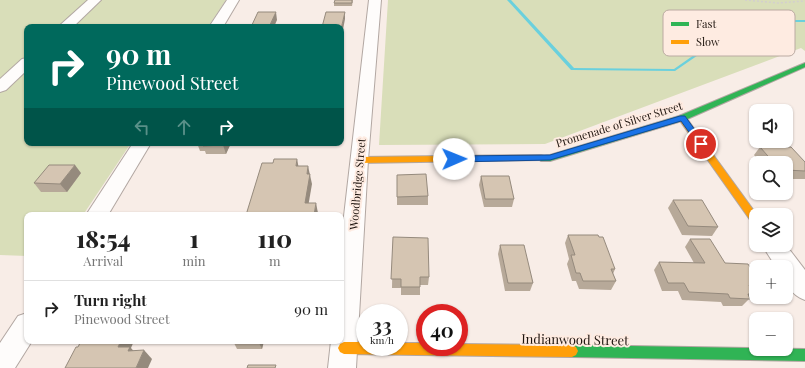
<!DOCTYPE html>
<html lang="en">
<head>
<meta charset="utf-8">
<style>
	body { margin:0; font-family:"Playfair Display",serif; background:#f6f6f6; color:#222; height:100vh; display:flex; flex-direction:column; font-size:15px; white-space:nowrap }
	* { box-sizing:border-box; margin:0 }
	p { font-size:13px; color:#767676 }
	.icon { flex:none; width:22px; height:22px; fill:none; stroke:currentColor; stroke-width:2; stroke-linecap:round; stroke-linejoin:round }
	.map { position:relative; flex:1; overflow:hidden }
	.sheet { position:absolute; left:24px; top:212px; width:320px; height:132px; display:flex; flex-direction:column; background:#fff; border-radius:8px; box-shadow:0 1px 3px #0004 }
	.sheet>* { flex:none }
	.top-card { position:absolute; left:24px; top:24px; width:320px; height:122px; border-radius:8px; box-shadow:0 1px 3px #0004; background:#00695c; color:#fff; overflow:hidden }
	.controls { position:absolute; left:749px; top:104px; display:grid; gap:8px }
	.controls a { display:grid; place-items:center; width:44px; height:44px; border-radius:8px; background:#fff; box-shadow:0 1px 3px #0004; font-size:20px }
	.speed { position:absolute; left:356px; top:304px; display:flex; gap:8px; font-size:20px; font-weight:700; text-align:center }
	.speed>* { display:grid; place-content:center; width:52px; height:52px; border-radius:50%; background:#fff; box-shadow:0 1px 3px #0004; line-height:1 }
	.speed small { font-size:10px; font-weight:400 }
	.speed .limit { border:6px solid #d22; background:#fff; color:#111 }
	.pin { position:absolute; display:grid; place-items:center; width:34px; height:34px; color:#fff; margin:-17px; border:2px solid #fff; border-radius:50%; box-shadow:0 1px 4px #0007 }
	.me { position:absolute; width:44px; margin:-22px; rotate:89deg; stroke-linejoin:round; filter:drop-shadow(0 0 3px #0008) }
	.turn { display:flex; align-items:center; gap:14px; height:84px; padding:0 16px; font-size:18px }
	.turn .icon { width:52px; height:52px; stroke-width:2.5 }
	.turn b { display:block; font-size:28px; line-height:34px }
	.lanes { display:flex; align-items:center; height:38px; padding:0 16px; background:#0003; justify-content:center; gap:20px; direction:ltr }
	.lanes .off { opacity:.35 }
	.eta { display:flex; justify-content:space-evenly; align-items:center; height:68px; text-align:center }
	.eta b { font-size:24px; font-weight:800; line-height:28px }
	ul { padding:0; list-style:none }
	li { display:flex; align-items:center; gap:12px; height:56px; padding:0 16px; border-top:1px solid #e0e0e0 }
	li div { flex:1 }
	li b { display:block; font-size:15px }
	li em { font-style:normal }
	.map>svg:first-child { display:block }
</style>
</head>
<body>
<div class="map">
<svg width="805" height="368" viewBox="0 0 805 368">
	<rect width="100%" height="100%" fill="#f8ede7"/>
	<g fill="#d9deb9">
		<polygon points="0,0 226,0 208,27 27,27 27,143 131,143 83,215 27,215 27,256 0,255"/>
		<polygon points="388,0 805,0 805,51 801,48 545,144 379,145"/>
	</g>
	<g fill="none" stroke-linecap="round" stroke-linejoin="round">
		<polygon fill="#6ad0dd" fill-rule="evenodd" points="507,0 511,0 574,68 674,69 744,20 805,20 805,22 746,22 675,71 573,70 571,70"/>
		<g stroke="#b2a7a2" stroke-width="2">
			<g id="street">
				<polygon points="88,0 101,0 73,27 58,27"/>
				<polygon points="227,0 239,0 223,27 209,27"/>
				<polygon points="369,0 381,0 368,160 356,368 328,368 331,341 341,341 341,242"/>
				<polygon points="27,58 27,70 6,90 0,92 0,79 22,59"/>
				<polygon points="133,143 151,143 108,215 86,215"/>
				<path d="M 762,245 L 786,245 L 805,270 L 805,300 C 789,294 786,283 786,267 L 776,267 Z"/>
				<polygon points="27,313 27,341 32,341 15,368 0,368 0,343 18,316"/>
			</g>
		</g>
		<g stroke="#b2a7a2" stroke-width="2">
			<g id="fast">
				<polygon points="805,63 805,67 685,120 550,161 541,161 537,158 538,156 550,155 679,116"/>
				<polygon points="572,345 805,349 805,361 572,357 568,355 566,351 568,347"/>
			</g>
		</g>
		<g stroke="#b2a7a2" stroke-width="2">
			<g id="slow">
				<polygon points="679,116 685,116 757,215 756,225 753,224 678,118"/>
				<polygon points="541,155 544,156 545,158 544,160 359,163 355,160 359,157"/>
				<polygon points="344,342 365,342 365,347 399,347 399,343 425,343 425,347 459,347 459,344 572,345 576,347 578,351 576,355 572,357 344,354 340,352 338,348 340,344"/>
			</g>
		</g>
		<polyline stroke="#d3cfce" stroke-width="1.5" stroke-dasharray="2 2" stroke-linecap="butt" points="745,0 778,3 805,1"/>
		<use href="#street" fill="#fefcfb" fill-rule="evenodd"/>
		<use href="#fast" fill="#30b455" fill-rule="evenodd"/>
		<use href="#slow" fill="#ff9f0a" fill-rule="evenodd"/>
	</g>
	<g fill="#b7a999">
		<polygon points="353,0 352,6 334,6 334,3"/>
		<polygon points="197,143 231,143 226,154 206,154 205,151 200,151"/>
		<polygon points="760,147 805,162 805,179 786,179 786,163 760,163 754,155"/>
		<polygon points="81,173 67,192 41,192 34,183"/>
		<polygon points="397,175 428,196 428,205 397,205"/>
		<polygon points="481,176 514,199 512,207 484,207 479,185"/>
		<polygon points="673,200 718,227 712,236 682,235 668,208"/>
		<polygon points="568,235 615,269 613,274 616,281 611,290 579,289 576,281 572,281 567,264 569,259 565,243"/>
		<polygon points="393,237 429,277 428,285 420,285 420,295 401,295 401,288 392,288"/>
		<polygon points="690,239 725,263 756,277 756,290 753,292 754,294 742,306 723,306 721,302 682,300 678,291 662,291 654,270 659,262 694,263 685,247"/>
		<polygon points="500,245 533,283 530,291 505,291 498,254"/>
		<polygon points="233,341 264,341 262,349 237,349"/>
	</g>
	<g fill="#958a7d">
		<polygon points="276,12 277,20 274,27 269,27"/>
		<polygon points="345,12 345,19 341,40 341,29"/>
		<polygon points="224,143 231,143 226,154 223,145"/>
		<polygon points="297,159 299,169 296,166"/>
		<polygon points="75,165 81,173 67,192 60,184"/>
		<polygon points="308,166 312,184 307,213 305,203 307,174"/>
		<polygon points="316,203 318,213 318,215 314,215"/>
		<polygon points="121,341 134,341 131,348 139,357 118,347"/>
		<polygon points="258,341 264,341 262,349"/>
		<polygon points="144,350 152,359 148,368 136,368"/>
	</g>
	<g fill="#d5c5b2" stroke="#958a7d">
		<polygon points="335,0 352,0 352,3 334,3"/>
		<polygon points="258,12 276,12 269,27 251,27"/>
		<polygon points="326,12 345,12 341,29 341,27 322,27"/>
		<polygon points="204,143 224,143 223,145 203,146"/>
		<polygon points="760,147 791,147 805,162 805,171 786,170 786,163 774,163"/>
		<polygon points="274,159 297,159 296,166 308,166 307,174 310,174 305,203 316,203 314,215 246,215 262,163 273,163"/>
		<polygon points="49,165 75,165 60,184 34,183"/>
		<polygon points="426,174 428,196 397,197 397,175"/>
		<polygon points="481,176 509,176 514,199 485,199"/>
		<polygon points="673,200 702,200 718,227 688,226"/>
		<polygon points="141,213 190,213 189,215 140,215"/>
		<polygon points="568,235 598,235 599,237 603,237 615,269 611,269 616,281 583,281 580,273 576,273 571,255 575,255"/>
		<polygon points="393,237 428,238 429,277 420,277 420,287 401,287 401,279 391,279"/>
		<polygon points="690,239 710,239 725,263 748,264 756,277 756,285 749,285 754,294 748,294 750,299 730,298 728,294 689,292 684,283 668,283 659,262 705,263"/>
		<polygon points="500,245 524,245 533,283 508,283"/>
		<polygon points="81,341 121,341 118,347 130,347 128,351 144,350 136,368 65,368 76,347 78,347"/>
		<polygon points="248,365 276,365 275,368 247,368"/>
	</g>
	<polygon fill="#1a73e8" stroke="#114b97" points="680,116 685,116 705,144 704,145 698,145 681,121 550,160 454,162 450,159 454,156 550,155"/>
	<g text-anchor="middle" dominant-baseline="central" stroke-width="4" stroke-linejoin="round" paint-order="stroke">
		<g font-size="11" fill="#1e140e" stroke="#feebe1">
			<text transform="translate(619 124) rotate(-17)">Promenade of Silver Street</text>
			<text transform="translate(357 184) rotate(-85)">Woodbridge Street</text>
		</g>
		<g font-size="13" fill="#1e140e" stroke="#feebe1">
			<text transform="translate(575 339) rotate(1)">Indianwood Street</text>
		</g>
	</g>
	<rect x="663" y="10" width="132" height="46" rx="6" fill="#feebe1" stroke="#bbaaa2" stroke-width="1"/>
	<rect x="671" y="22" width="18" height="4" fill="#30b455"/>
	<rect x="671" y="40" width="18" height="4" fill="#ff9f0a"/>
	<g font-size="11" fill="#1e140e">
		<text x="696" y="28">Fast</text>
		<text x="696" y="46">Slow</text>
	</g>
</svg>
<div class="controls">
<a><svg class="icon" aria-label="sound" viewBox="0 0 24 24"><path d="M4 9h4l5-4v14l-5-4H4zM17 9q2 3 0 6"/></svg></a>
<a><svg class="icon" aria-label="search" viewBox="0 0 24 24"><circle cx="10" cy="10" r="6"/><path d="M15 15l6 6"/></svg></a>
<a><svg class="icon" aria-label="layers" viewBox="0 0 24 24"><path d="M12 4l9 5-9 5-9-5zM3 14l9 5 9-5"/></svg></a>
<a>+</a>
<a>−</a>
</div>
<div class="speed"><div>33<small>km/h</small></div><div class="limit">40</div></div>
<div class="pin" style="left:701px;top:144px;background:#d93025"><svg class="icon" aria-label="arrive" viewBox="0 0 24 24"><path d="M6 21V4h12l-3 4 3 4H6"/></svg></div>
<svg class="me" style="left:454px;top:159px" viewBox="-20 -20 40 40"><circle r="19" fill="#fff"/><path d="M0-13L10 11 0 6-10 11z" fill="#1a73e8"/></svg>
<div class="top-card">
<div class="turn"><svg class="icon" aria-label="right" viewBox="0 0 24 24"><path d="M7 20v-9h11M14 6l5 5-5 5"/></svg><div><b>90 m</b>Pinewood Street</div></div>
<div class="lanes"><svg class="icon off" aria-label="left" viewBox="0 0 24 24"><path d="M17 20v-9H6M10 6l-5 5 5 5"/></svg><svg class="icon off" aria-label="ahead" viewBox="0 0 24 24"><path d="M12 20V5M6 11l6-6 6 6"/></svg><svg class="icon" aria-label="right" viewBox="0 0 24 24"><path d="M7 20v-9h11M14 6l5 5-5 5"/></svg></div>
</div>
<section class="sheet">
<div class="eta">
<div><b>18:54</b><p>Arrival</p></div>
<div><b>1</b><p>min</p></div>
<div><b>110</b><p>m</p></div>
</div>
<ul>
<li><svg class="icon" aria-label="right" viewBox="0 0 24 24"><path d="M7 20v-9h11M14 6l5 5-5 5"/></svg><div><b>Turn right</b><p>Pinewood Street</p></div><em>90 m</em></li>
</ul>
</section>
</div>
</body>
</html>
